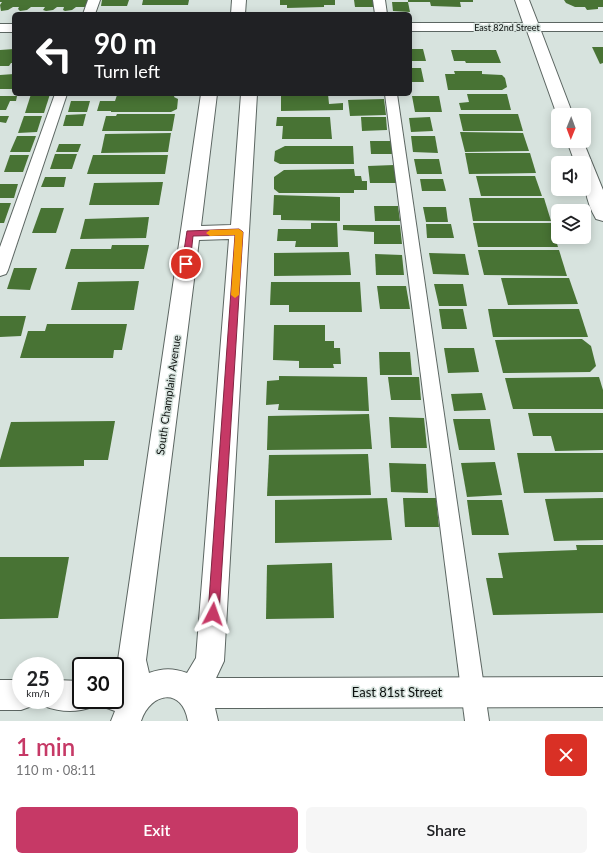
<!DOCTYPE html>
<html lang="en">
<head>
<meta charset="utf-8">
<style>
	body { margin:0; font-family:Lato,sans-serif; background:#f6f6f6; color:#202124; height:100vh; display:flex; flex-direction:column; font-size:15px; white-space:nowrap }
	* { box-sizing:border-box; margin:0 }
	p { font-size:13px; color:#757577 }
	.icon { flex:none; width:22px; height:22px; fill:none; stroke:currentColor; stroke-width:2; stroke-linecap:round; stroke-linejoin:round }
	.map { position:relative; height:721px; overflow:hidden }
	.details { display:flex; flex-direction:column; background:#fff; flex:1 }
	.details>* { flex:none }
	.hud { position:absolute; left:12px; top:12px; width:400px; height:84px; border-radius:6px; box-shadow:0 2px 10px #0003; background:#202124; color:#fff; overflow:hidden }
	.needle { width:26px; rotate:181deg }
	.controls { position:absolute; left:551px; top:108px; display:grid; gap:8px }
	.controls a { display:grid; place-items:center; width:40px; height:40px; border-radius:6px; background:#fff; box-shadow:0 2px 10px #0003; font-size:20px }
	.speed { position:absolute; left:12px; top:657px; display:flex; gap:8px; font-size:20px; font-weight:700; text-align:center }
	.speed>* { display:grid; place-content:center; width:52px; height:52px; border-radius:50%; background:#fff; box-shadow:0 2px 10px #0003; line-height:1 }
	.speed small { font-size:10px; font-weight:400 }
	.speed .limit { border:2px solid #111; border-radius:6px; background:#fff; color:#111 }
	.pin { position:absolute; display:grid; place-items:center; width:34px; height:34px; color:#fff; margin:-17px; border:2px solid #fff; border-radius:50%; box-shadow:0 1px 4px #0007 }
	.me { position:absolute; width:44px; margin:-22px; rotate:4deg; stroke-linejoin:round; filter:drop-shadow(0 0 3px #0008) }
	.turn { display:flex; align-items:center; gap:14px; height:84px; padding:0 16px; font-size:18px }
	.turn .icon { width:52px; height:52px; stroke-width:2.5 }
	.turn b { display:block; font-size:28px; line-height:34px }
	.round { display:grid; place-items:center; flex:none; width:42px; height:42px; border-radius:6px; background:#f6f6f6 }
	.overview { display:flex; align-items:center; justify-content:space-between; height:68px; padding:0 16px }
	h1 { font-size:24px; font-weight:600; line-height:30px; color:#c63966 }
	.cta { display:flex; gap:8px; margin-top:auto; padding:8px 16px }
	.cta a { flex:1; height:46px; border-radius:6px; background:#c63966; color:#fff; font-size:16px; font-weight:600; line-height:46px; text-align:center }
	.cta a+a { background:#f6f6f6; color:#202124 }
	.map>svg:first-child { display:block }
</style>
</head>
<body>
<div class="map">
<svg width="603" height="721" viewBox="0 0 603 721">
	<rect width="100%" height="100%" fill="#d7e3de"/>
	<g fill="#487334">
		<polygon points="0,0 88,0 85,7 76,7 72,10 65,11 63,10 64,7 57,7 53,10 46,11 43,10 45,7 31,7 27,10 20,11 18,9 19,7 13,7 8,10 1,11 0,5 2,2 0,2"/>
		<polygon points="102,0 129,0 127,6 101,6"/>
		<polygon points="143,0 189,0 188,5 142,5"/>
		<polygon points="280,0 335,0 335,5 324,5 324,7 287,8 287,5 280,5"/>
		<polygon points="354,0 373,0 374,7 355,7"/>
		<polygon points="408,0 473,0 473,2 460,2 461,7 431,6 430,2 408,2"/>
		<polygon points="564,0 603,0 603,7 598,7 598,9 587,10 585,7 575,7 566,3"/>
		<polygon points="392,2 408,2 410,12 393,11"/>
		<polygon points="592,47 603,47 603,63 600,64"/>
		<polygon points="14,49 14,63 11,63 9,66 0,66 0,50"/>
		<polygon points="410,49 423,49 426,61 410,61"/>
		<polygon points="451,50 496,50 501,63 466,63 465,61 454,61"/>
		<polygon points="410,68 421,68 424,82 410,82"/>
		<polygon points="454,71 482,71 482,74 502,75 505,78 507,87 502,90 448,90 445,74 455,74"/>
		<polygon points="14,74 14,89 0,89 0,75"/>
		<polygon points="31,94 50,94 44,113 25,113"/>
		<polygon points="175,94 174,97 178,99 177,109 171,112 111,112 111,111 97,111 100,101 115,101 117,95"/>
		<polygon points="281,94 328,94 329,104 343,103 343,110 281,111"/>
		<polygon points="467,94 507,94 511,110 461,110 459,103 469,102"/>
		<polygon points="0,96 17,96 16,101 10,101 6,110 0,110"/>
		<polygon points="412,96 439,96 442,112 415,112"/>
		<polygon points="384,99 386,115 350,116 348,100"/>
		<polygon points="71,101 90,101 87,112 68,112"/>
		<polygon points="86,114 83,126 63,126 66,115"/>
		<polygon points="117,114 175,114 172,131 102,131 106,116 116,116"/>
		<polygon points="459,114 518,114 523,131 463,131"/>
		<polygon points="0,116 9,116 6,123 0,122"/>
		<polygon points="24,116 42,116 37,132 18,133"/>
		<polygon points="277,117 330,117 332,139 282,139 283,126 276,126"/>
		<polygon points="361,117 386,117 387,130 362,131"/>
		<polygon points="430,117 433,131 411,132 409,118"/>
		<polygon points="460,132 523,133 529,151 465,152"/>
		<polygon points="171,133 168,152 101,153 105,134"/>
		<polygon points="17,136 36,136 30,152 10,152"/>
		<polygon points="411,136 435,136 438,153 413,152"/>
		<polygon points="370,141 392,141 393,154 371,154"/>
		<polygon points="59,144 81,144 78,152 56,152"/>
		<polygon points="285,146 353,146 354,164 280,164 274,161 275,151"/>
		<polygon points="465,153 530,153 536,173 469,174"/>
		<polygon points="55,154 77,154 72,169 50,169"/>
		<polygon points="10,155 29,155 23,172 4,172"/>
		<polygon points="93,155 168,155 165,174 87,174"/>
		<polygon points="414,159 439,159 442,174 417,174"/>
		<polygon points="394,165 396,183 370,183 368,166"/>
		<polygon points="354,169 355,176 361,176 362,181 367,181 367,190 354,190 354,193 279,193 274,189 274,177 284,170"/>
		<polygon points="476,176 535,176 542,196 481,196"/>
		<polygon points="45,177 66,177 64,187 41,187"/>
		<polygon points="420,179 443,179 446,191 422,191"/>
		<polygon points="163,182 159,205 89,205 94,183"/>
		<polygon points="0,184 18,184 14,198 0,198"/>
		<polygon points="274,195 340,197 340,221 281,220 281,215 273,215"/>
		<polygon points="469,198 544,198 551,221 473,221"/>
		<polygon points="0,203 11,203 4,223 0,223"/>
		<polygon points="374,206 398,206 400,221 375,221"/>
		<polygon points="423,207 446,207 448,222 426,222"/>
		<polygon points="41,208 64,208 56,233 32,233"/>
		<polygon points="149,217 146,238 80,239 85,219"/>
		<polygon points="311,223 337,223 338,247 295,247 296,241 277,241 278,229 311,229"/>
		<polygon points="473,223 551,223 558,247 478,247"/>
		<polygon points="426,224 451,224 454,238 427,238"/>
		<polygon points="343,225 400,225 402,244 374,244 374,232 343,230"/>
		<polygon points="112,245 149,245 144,269 65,269 71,249 111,249"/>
		<polygon points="478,250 559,250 567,276 484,275"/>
		<polygon points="349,252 351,275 274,276 274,253"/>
		<polygon points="429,253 465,254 469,275 433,274"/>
		<polygon points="375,254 402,255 404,275 376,275"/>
		<polygon points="14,268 37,268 30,290 7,289"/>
		<polygon points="501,278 569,278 578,304 508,305"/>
		<polygon points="139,281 134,310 71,310 78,282"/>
		<polygon points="271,282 360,282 362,312 289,312 289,305 270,305"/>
		<polygon points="434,284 463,284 467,306 439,306"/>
		<polygon points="377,286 406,286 410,309 380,309"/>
		<polygon points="439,309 463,309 467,329 442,329"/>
		<polygon points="488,309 579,309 588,337 493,337"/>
		<polygon points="0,316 26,316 21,336 0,337"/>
		<polygon points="47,324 127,324 122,350 114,350 113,358 20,358 28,331 45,331"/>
		<polygon points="274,325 325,325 325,341 334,341 334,348 340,348 341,364 333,364 334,368 299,368 299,361 273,360"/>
		<polygon points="582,339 591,346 596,366 590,372 503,373 495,340"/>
		<polygon points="444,348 474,348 479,372 448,373"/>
		<polygon points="379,352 410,352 412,375 380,375"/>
		<polygon points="279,376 367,377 369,411 278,410 279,404 266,405 267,381 279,380"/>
		<polygon points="388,377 419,377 421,400 391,400"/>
		<polygon points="599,377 603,390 603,409 513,409 505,378"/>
		<polygon points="482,393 486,410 454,411 451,394"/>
		<polygon points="528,413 603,413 603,450 555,451 551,436 533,436"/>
		<polygon points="369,414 372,449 267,450 268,416"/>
		<polygon points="389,417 424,418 427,448 391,448"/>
		<polygon points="453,419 490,419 495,450 459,450"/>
		<polygon points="115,421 108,460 84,460 84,466 0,467 0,460 11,422"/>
		<polygon points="517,453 603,453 603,492 524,493"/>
		<polygon points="368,454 371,495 267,496 269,455"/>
		<polygon points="495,462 502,495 467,497 461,463"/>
		<polygon points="389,463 426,464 428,493 391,492"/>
		<polygon points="387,498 392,540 275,543 275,500"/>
		<polygon points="403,498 436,498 439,527 405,527"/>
		<polygon points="603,498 603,540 554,541 545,499"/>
		<polygon points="467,500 502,500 509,535 472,535"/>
		<polygon points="576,545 603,545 603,613 493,615 486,578 503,578 498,553 577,550"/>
		<polygon points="0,557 69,557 58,618 0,619"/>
		<polygon points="332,563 334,618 266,619 267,565"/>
	</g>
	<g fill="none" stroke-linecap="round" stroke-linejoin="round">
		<g stroke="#5c6662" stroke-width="2">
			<g id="service">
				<polygon points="88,0 100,0 95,14 83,14"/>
				<polygon points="373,0 385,0 387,14 375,14"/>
				<polygon points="55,94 67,94 8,270 6,274 0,276 0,247"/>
				<polygon points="385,94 397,94 489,721 465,721"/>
			</g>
		</g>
		<g stroke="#5c6662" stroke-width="2">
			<g id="minor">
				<polygon points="232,0 246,0 245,14 231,14"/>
				<polygon points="515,0 529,0 538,23 603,23 603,31 541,31 573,115 558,115 558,117 557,115 527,31 410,31 410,23 523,23"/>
				<rect x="0" y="24" width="14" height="8"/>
				<path d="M 201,94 L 217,94 L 201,226 L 231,225 L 241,94 L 257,94 L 224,661 L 216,678 L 603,677 L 603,707 L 215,708 L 218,721 L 188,721 C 182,686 150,693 141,721 L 111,721 L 115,711 L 104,707 L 102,700 L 115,700 L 115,681 L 121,681 L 118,660 ZM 229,239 L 196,658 L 187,673 C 173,668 163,668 149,673 L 146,660 L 199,240 Z"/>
				<path d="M 567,141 L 583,141 L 603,190 L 603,221 L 596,219 C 585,200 584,184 584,163 L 575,163 Z"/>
				<polygon points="0,680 21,680 21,700 34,700 32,706 21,710 0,710"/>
				<path d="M 55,680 L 81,681 L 81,700 L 94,700 L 92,707 C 76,713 60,712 44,706 L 42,700 L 55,700 Z"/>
			</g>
		</g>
		<use href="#service" fill="#fff" fill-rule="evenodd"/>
		<use href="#minor" fill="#fff" fill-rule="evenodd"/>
	</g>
	<polygon fill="#c63966" stroke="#812542" points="239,229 243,232 219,614 217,618 213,619 209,618 208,614 235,235 193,236 190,264 186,267 182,264 187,231"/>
	<polygon fill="#f59e0b" points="239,229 243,232 239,295 235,298 231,295 235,235 210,236 206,233 210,230"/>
	<g text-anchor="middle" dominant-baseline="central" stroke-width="3" stroke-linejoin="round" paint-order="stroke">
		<g font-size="9" fill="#0c100e" stroke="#d7e3de">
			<text x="507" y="27">East 82nd Street</text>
		</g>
		<g font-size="11" fill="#0c100e" stroke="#d7e3de">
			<text transform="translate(168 395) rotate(-82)">South Champlain Avenue</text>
		</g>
		<g font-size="13" fill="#0c100e" stroke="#d7e3de">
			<text x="397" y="692">East 81st Street</text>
		</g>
	</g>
</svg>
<div class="controls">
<a><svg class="needle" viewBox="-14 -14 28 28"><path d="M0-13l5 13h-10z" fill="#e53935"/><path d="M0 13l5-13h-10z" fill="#757577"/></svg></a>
<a><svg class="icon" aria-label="sound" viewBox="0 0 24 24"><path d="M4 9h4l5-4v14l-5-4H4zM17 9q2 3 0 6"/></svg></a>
<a><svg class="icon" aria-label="layers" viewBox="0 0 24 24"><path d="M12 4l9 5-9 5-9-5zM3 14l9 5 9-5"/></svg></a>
</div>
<div class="speed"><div>25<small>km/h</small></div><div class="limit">30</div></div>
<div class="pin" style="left:186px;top:264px;background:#d93025"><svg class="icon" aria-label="arrive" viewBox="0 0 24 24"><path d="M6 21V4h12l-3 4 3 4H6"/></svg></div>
<svg class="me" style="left:213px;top:614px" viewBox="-20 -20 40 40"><path d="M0-17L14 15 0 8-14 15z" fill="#c63966" stroke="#fff" stroke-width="4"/></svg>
<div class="hud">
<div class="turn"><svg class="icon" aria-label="left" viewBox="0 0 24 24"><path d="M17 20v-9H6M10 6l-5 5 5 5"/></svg><div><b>90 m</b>Turn left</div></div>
</div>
</div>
<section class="details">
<div class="overview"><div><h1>1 min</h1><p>110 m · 08:11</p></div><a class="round" style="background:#d93025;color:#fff"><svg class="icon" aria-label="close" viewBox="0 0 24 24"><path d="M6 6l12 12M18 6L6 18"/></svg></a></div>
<div class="cta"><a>Exit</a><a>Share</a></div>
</section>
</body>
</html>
